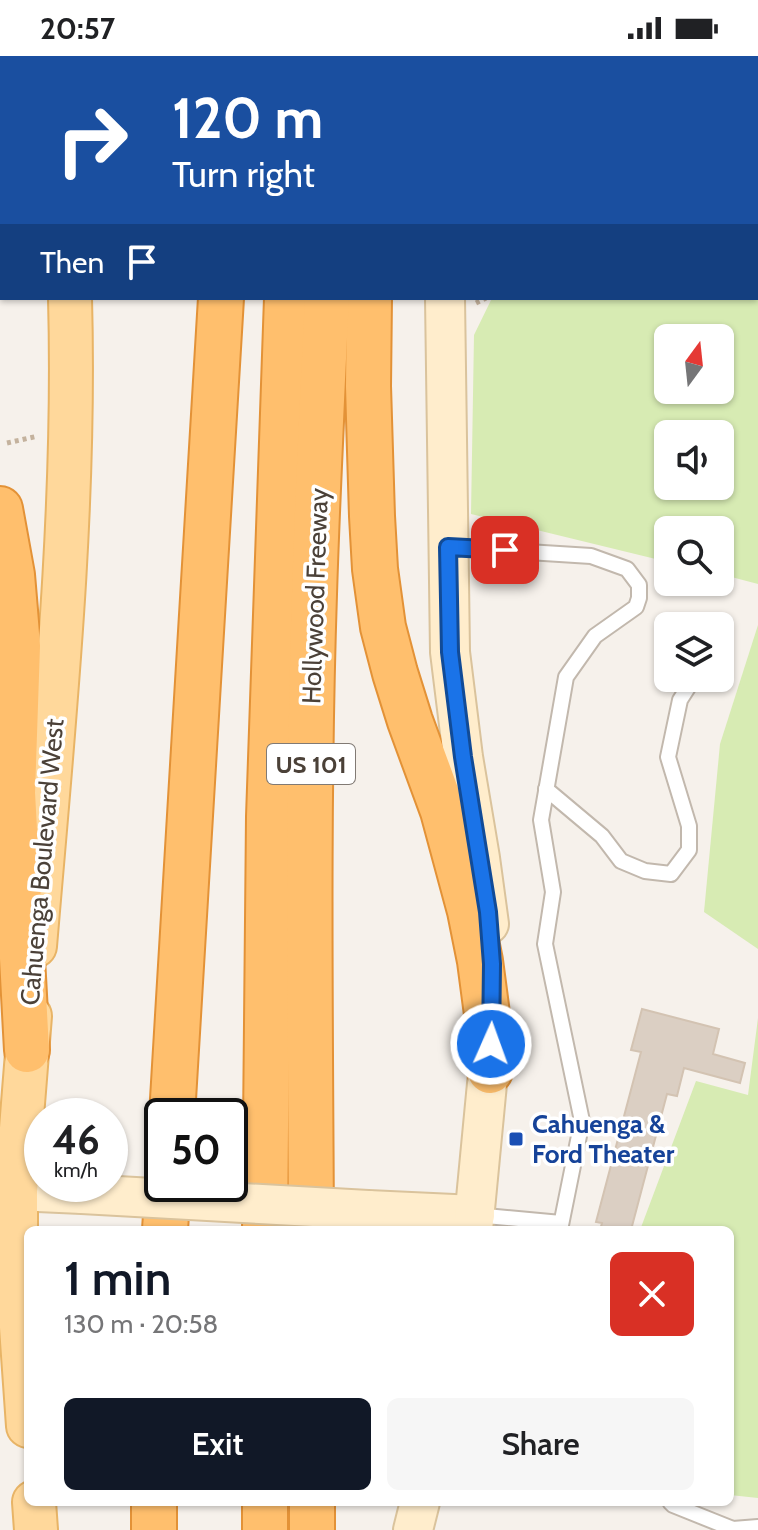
<!DOCTYPE html>
<html lang="en">
<head>
<meta charset="utf-8">
<style>
	body { margin:0; font-family:Cabin,sans-serif; background:#f6f6f6; color:#202124; height:100vh; display:flex; flex-direction:column; font-size:30px; white-space:nowrap }
	* { box-sizing:border-box; margin:0 }
	p { font-size:26px; color:#757577 }
	.icon { flex:none; width:44px; height:44px; fill:none; stroke:currentColor; stroke-width:2; stroke-linecap:round; stroke-linejoin:round }
	.map { position:relative; flex:1; overflow:hidden }
	.side { position:absolute; left:24px; top:1170px; width:710px; height:280px; display:flex; flex-direction:column; background:#fff; border-radius:12px; box-shadow:0 2px 6px #0004 }
	.side>* { flex:none }
	.top-card { position:absolute; left:0px; top:0px; width:758px; height:244px; box-shadow:0 2px 6px #0004; background:#1a4fa0; color:#fff; overflow:hidden }
	.needle { width:52px; rotate:15deg }
	.fabs { position:absolute; left:654px; top:268px; display:grid; gap:16px }
	.fabs a { display:grid; place-items:center; width:80px; height:80px; border-radius:12px; background:#fff; box-shadow:0 2px 6px #0004; font-size:40px }
	.speed { position:absolute; left:24px; top:1042px; display:flex; gap:16px; font-size:40px; font-weight:700; text-align:center }
	.speed>* { display:grid; place-content:center; width:104px; height:104px; border-radius:50%; background:#fff; box-shadow:0 2px 6px #0004; line-height:1 }
	.speed small { font-size:20px; font-weight:400 }
	.speed .limit { border:4px solid #111; border-radius:12px; background:#fff; color:#111 }
	.pin { position:absolute; display:grid; place-items:center; width:68px; height:68px; color:#fff; margin:-34px; border-radius:16px; box-shadow:0 4px 12px #0006 }
	.me { position:absolute; width:88px; margin:-44px; rotate:2deg; stroke-linejoin:round; filter:drop-shadow(0 0 6px #0008) }
	.turn { display:flex; align-items:center; gap:28px; height:168px; padding:0 40px; font-size:36px }
	.turn .icon { width:104px; height:104px; stroke-width:2.5 }
	.turn b { display:block; font-size:56px; line-height:68px }
	.then { display:flex; align-items:center; height:76px; padding:0 40px; background:#0003; gap:16px; font-size:30px }
	.round { display:grid; place-items:center; flex:none; width:84px; height:84px; border-radius:12px; background:#f6f6f6 }
	.head { display:flex; align-items:center; justify-content:space-between; height:136px; padding:0 40px }
	h1 { font-size:48px; font-weight:600; line-height:60px; color:#111827 }
	.button { display:flex; gap:16px; margin-top:auto; padding:16px 40px }
	.button a { flex:1; height:92px; border-radius:12px; background:#111827; color:#fff; font-size:32px; font-weight:600; line-height:92px; text-align:center }
	.button a+a { background:#f6f6f6; color:#202124 }
	.status { display:flex; justify-content:space-between; align-items:center; height:56px; padding:0 40px; background:#fff; direction:ltr }
	.status svg { height:22px; fill:currentColor }
	.map>svg:first-child { display:block }
</style>
</head>
<body>
<div class="status"><b>20:57</b><svg viewBox="0 0 49 12"><path d="M0 12V9h3v3zM5 12V6h3v6zM10 12V3h3v9zM15 12V0h3v12zM26 1h20v11H26zM47 4h2v5h-2z"/></svg></div>
<div class="map">
<svg width="758" height="1474" viewBox="0 0 758 1474">
	<rect width="100%" height="100%" fill="#f6f1eb"/>
	<g fill="#d7ebb3" fill-rule="evenodd">
		<path d="M 756,18 L 758,19 L 758,528 L 720,518 L 720,474 L 668,474 L 668,506 L 471,458 L 474,279 L 492,242 L 756,242 ZM 668,282 L 720,282 L 720,334 L 668,334 ZM 668,378 L 720,378 L 720,430 L 668,430 Z"/>
		<polygon points="758,569 758,893 704,856 720,688"/>
		<polygon points="758,962 758,1442 730,1439 730,1174 640,1174 696,1025 748,1039"/>
	</g>
	<polygon fill="#dbcfc3" stroke="#d3c3b2" stroke-width="2" points="642,953 719,973 713,998 745,1007 740,1027 684,1012 677,1040 667,1038 631,1174 600,1174 602,1167 596,1166 641,996 631,994"/>
	<g fill="none" stroke-linecap="round" stroke-linejoin="round">
		<g stroke="#c2b8ad" stroke-width="18">
			<g id="lane">
				<polyline points="448,491 591,500 627,513 639,529 639,542 636,551 595,580 566,621 541,764 553,836 545,888 582,1065 560,1174"/>
				<polyline points="546,733 602,780 621,805 645,815 671,818 689,794 689,770 668,701 680,644 694,622"/>
				<polyline points="475,1159 561,1167"/>
				<polyline points="670,1446 673,1449 733,1473 758,1471"/>
			</g>
		</g>
		<g stroke="#dac39c" stroke-width="42">
			<g id="secondary">
				<polyline points="443,0 443,2"/>
				<polyline points="445,242 450,596 463,701 480,802 489,868"/>
				<polyline points="16,1135 82,1138"/>
				<polyline points="368,1154 475,1159"/>
				<polyline points="473,1174 491,986"/>
				<polyline points="413,1474 420,1446"/>
			</g>
		</g>
		<g stroke="#e8b466" stroke-width="46">
			<g id="primary">
				<polyline points="56,0 56,2"/>
				<path d="M 35,890 C 53,675 76,458 70,242"/>
				<polyline points="28,1370 16,1200 16,1135 30,960"/>
				<polyline points="34,1446 36,1474"/>
			</g>
		</g>
		<g stroke="#e39237" stroke-width="48">
			<g id="highway">
				<polyline points="234,2 234,0"/>
				<polyline points="296,2 296,0"/>
				<polyline points="335,2 336,0"/>
				<polyline points="375,2 375,0"/>
				<polyline points="369,242 368,330 372,460 375,513 383,571 395,617 410,665 443,755 470,855 480,905 487,958 490,1015"/>
				<polyline points="0,453 12,519 18,590 13,737 27,994"/>
				<polyline points="172,1060 221,242"/>
				<polyline points="165,1174 168,1128"/>
				<polyline points="265,1174 269,761 287,242"/>
				<path d="M 311,1174 C 310,962 307,750 314,538 C 317,440 322,341 327,242"/>
				<polyline points="312,1446 312,1474"/>
				<polyline points="154,1474 154,1446"/>
				<polyline points="265,1474 265,1446"/>
			</g>
		</g>
		<g stroke="#c4b29d" stroke-width="5" stroke-dasharray="4 4" stroke-linecap="butt">
			<polyline points="476,247 486,242"/>
			<polyline points="7,387 38,380"/>
		</g>
		<use href="#lane" stroke="#fff" stroke-width="14"/>
		<use href="#secondary" stroke="#ffedcc" stroke-width="38"/>
		<use href="#primary" stroke="#ffd89b" stroke-width="42"/>
		<use href="#highway" stroke="#ffbf6d" stroke-width="44"/>
		<g stroke="#dac39c" stroke-width="42" stroke-linecap="butt">
			<polyline id="secondary-bridge" points="82,1138 368,1154"/>
		</g>
		<use href="#secondary-bridge" stroke="#ffedcc" stroke-width="38"/>
	</g>
	<g fill="none" stroke-linecap="round" stroke-linejoin="round">
		<g stroke="#114b97" stroke-width="20">
			<polyline id="route" points="491,988 492,908 488,856 463,701 450,596 448,491 505,494"/>
		</g>
		<use href="#route" stroke="#1a73e8" stroke-width="14"/>
	</g>
	<rect fill="#1a4fb4" stroke="#fff" stroke-width="3" x="508" y="1075" width="16" height="16" rx="4"/>
	<g text-anchor="middle" dominant-baseline="central" stroke-width="7" stroke-linejoin="round" paint-order="stroke">
		<rect fill="#fff" stroke="#817a74" stroke-width="2" x="267" y="688" width="88" height="40" rx="6"/>
		<g font-size="24" font-weight="bold" fill="#4b4138">
			<text x="311" y="708">US 101</text>
		</g>
		<g font-size="26" fill="#4b4138" stroke="#fff">
			<text transform="translate(315 540) rotate(-88)">Hollywood Freeway</text>
			<text transform="translate(42 806) rotate(-85)">Cahuenga Boulevard West</text>
		</g>
		<g font-size="26" font-weight="bold" fill="#164399" stroke="#fff" text-anchor="start">
			<text x="532" y="1068">Cahuenga &amp;<tspan x="532" dy="30">Ford Theater</tspan></text>
		</g>
	</g>
</svg>
<div class="fabs">
<a><svg class="needle" viewBox="-14 -14 28 28"><path d="M0-13l5 13h-10z" fill="#e53935"/><path d="M0 13l5-13h-10z" fill="#757577"/></svg></a>
<a><svg class="icon" aria-label="sound" viewBox="0 0 24 24"><path d="M4 9h4l5-4v14l-5-4H4zM17 9q2 3 0 6"/></svg></a>
<a><svg class="icon" aria-label="search" viewBox="0 0 24 24"><circle cx="10" cy="10" r="6"/><path d="M15 15l6 6"/></svg></a>
<a><svg class="icon" aria-label="layers" viewBox="0 0 24 24"><path d="M12 4l9 5-9 5-9-5zM3 14l9 5 9-5"/></svg></a>
</div>
<div class="speed"><div>46<small>km/h</small></div><div class="limit">50</div></div>
<div class="pin" style="left:505px;top:494px;background:#d93025"><svg class="icon" aria-label="arrive" viewBox="0 0 24 24"><path d="M6 21V4h12l-3 4 3 4H6"/></svg></div>
<svg class="me" style="left:491px;top:988px" viewBox="-20 -20 40 40"><circle r="17" fill="#1a73e8" stroke="#fff" stroke-width="3"/><path d="M0-11L8 9 0 5-8 9z" fill="#fff"/></svg>
<div class="top-card">
<div class="turn"><svg class="icon" aria-label="right" viewBox="0 0 24 24"><path d="M7 20v-9h11M14 6l5 5-5 5"/></svg><div><b>120 m</b>Turn right</div></div>
<div class="then">Then<svg class="icon" aria-label="arrive" viewBox="0 0 24 24"><path d="M6 21V4h12l-3 4 3 4H6"/></svg></div>
</div>
<section class="side">
<div class="head"><div><h1>1 min</h1><p>130 m · 20:58</p></div><a class="round" style="background:#d93025;color:#fff"><svg class="icon" aria-label="close" viewBox="0 0 24 24"><path d="M6 6l12 12M18 6L6 18"/></svg></a></div>
<div class="button"><a>Exit</a><a>Share</a></div>
</section>
</div>
</body>
</html>
